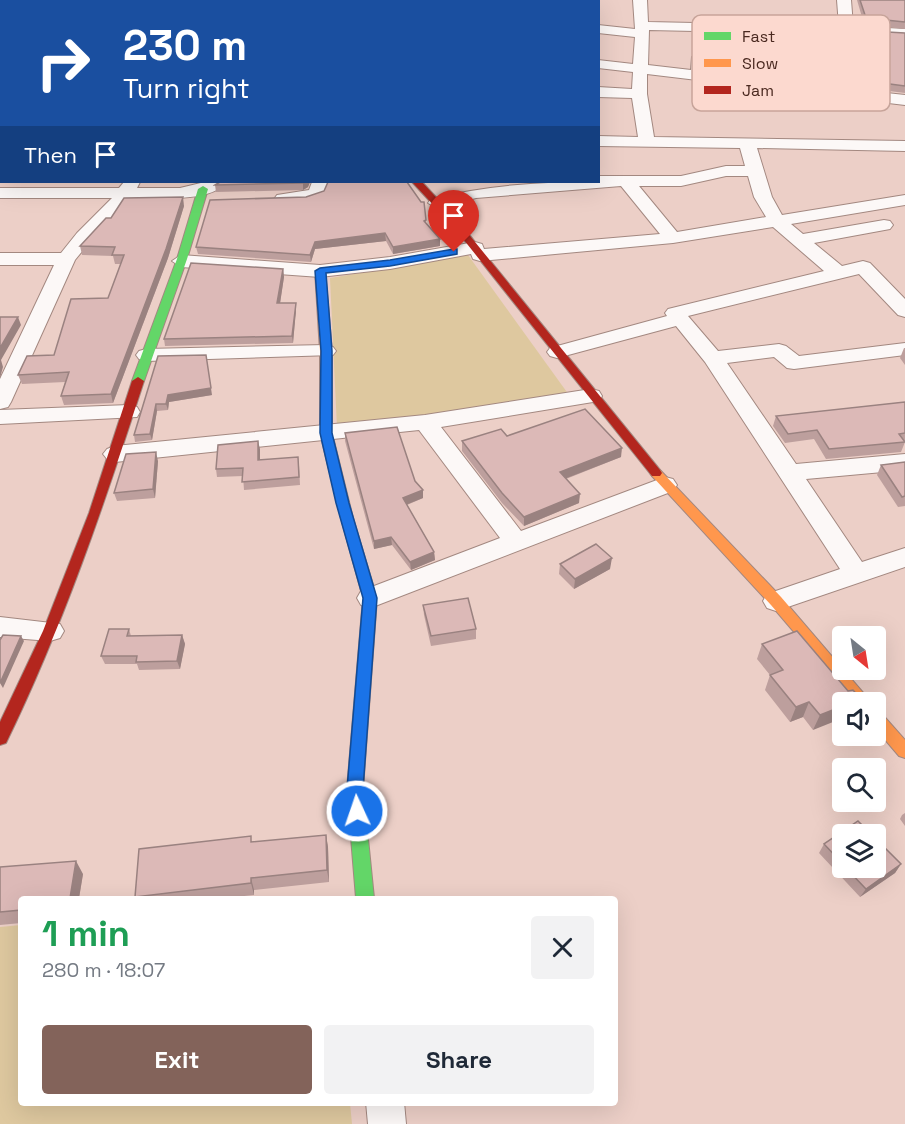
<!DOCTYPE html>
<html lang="en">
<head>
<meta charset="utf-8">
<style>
	body { margin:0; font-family:"Space Grotesk",sans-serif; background:#f2f2f3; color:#1f2937; height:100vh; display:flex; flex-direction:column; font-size:22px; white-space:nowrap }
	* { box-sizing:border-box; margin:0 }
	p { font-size:20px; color:#747a83 }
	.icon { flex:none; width:33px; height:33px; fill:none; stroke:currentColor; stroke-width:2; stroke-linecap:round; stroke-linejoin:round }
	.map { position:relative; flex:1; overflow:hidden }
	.side { position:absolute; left:18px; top:896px; width:600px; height:210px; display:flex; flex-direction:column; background:#fff; border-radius:6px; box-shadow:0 6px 24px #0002 }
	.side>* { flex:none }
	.top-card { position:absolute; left:0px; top:0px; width:600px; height:183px; box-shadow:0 6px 24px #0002; background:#1a4fa0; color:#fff; overflow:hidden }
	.needle { width:39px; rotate:150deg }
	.tools { position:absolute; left:832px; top:626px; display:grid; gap:12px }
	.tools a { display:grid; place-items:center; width:54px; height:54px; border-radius:6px; background:#fff; box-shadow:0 6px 24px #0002; font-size:30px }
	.pin { position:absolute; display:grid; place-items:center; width:51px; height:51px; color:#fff; margin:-62px -26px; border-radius:50% 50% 50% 0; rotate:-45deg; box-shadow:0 0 6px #0007 }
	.pin .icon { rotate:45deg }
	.me { position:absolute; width:66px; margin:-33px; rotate:357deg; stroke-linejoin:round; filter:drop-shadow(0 0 4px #0008) }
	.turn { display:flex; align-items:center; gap:21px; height:126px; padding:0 24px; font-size:27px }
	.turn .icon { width:78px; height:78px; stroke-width:2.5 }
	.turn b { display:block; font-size:42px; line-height:51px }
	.then { display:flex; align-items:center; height:57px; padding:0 24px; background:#0003; gap:12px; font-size:22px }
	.round { display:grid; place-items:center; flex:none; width:63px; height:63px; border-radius:6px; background:#f2f2f3 }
	.overview { display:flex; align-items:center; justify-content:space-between; height:102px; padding:0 24px }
	h1 { font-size:36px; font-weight:700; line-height:45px; color:#1e9e55 }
	.action { display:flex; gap:12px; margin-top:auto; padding:12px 24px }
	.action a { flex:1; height:69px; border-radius:6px; background:#83635a; color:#fff; font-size:24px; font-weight:700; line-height:69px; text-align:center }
	.action a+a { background:#f2f2f3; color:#1f2937 }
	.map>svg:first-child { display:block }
</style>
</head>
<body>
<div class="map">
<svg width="905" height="1124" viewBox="0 0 905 1124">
	<rect width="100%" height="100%" fill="#eccfc7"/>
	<g fill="#dec89f">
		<polygon points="468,255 569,395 337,428 330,278"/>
		<polygon points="21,925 21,1102 350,1103 352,1124 0,1124 0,927"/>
	</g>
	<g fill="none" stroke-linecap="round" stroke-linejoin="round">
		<g stroke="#a38880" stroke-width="2">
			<g id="street">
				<polygon points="134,0 193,0 194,2 136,2"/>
				<polygon points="206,0 220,0 206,2"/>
				<path d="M 633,0 L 647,0 L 648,22 L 839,26 L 837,0 L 851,0 L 853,26 L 905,29 L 905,37 L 854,35 L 868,91 L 905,95 L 905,105 L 647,74 L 647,94 L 654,137 L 905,141 L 905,151 L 757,148 L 772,197 L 782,215 L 905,195 L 905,205 L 791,224 L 803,234 L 884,220 L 890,221 L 893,225 L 890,229 L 814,243 L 842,266 L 863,261 L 870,263 L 905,299 L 905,317 L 898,315 L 859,274 L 688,316 L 718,351 L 779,344 L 786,346 L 799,356 L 905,343 L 905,355 L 794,369 L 787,368 L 774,357 L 727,363 L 796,464 L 905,454 L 905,470 L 806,479 L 862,562 L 905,548 L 905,567 L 776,611 L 767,608 L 763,601 L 767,594 L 840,569 L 705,362 L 676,326 L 557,358 L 550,356 L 547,352 L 550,348 L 667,316 L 665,313 L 668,309 L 824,271 L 773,227 L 673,243 L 480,261 L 473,259 L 471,254 L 390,269 L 320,277 L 181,267 L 172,261 L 181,255 L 320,265 L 390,257 L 475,242 L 482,244 L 484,249 L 660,234 L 621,186 L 476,198 L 437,208 L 428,203 L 431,199 C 487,185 541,182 598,182 L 598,176 L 681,176 L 726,166 L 745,166 L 740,148 L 598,146 L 598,136 L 638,137 L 632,98 L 598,97 L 598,87 L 632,89 L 633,72 L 598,68 L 598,60 L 633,64 L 635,37 L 598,33 L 598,25 L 635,29 ZM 649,30 L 840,34 L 849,71 L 703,53 L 692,57 L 691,70 L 648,65 ZM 706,62 L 851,80 L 853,89 L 706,72 ZM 726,176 L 748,176 L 754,197 L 766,217 L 677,232 L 639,186 L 681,186 Z"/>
				<rect x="0" y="43" width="2" height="8"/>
				<rect x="0" y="82" width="2" height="8"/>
				<rect x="0" y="132" width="2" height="10"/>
				<path d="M 124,182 L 140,182 L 137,188 L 180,188 L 205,182 L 227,182 C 211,203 154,198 130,198 C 114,221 92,238 75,260 L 11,402 L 8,407 L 0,409 L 0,379 L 54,265 L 0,265 L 0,253 L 61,253 L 77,233 L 112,198 L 0,198 L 0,188 L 119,188 Z"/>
				<polygon points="312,182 329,182 322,198 283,204 274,199 277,195 309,190"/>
				<polygon points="326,345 333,347 336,351 333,355 146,361 139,359 136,355 139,351 146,349"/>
				<polygon points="591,389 599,391 602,396 599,401 441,427 521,531 665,477 673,479 677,485 673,491 370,608 361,605 357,598 361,591 500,538 419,430 115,462 107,459 103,454 107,449 115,446 425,415"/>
				<polygon points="129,405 137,407 140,412 137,417 0,424 0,410"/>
				<polygon points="0,617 60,624 64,631 60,638 50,641 0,637"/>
				<polygon points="366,1102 404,1102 406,1124 368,1124"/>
			</g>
		</g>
		<g stroke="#a38880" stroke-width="2">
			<g id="fast">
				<polygon points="203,186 208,189 187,259 144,381 142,383 134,383 132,381 177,259 198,189"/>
				<polygon points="347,513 353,518 377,598 363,789 374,898 356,898 347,789 363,598 341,518"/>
			</g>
		</g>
		<g stroke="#a38880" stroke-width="2">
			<g id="slow">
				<polygon points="400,0 406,0 399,2"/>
				<polygon points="320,268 325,271 332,351 332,433 353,518 347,523 341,518 320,433 320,351 315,271"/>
				<polygon points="656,469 660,470 781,597 871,702 854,702 771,605 652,476 650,473 652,470"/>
				<polygon points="876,712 881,713 905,740 905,758 899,756 876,729"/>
			</g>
		</g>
		<g stroke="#a38880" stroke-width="2">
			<g id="jam">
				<polygon points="412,182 422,182 458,221 660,470 662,473 660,476 652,476 452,225"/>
				<path d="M 138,377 L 144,381 C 104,505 63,626 6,743 L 0,745 L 0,722 L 43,631 L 89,513 L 132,381 Z"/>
			</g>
		</g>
		<use href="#street" fill="#fcf8f7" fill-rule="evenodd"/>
		<use href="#fast" fill="#63d668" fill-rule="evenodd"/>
		<use href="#slow" fill="#ff974d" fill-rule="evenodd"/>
		<use href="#jam" fill="#b3261e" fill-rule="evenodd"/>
	</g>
	<g fill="#bd9f9d">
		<polygon points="857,0 905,0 905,29 864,24"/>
		<polygon points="870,31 905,33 905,93 873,89 868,60 870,53 873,53 868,38"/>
		<polygon points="220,182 310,182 308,187 303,190 216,192 215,185"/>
		<polygon points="324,191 426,220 426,224 440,246 393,254 386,241 315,249 311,262 198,254 196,247 306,197"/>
		<polygon points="184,206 168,258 113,403 64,405 61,396 65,382 22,384 18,375 54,355 108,298 121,264 115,264 113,256 82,255 80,246 111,218"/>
		<polygon points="283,269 284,277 280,303 296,310 293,343 165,346 164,339"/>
		<polygon points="904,348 905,348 905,365 900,358"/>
		<polygon points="158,356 212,395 169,402 168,410 157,411 152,440 135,442 134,435"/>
		<polygon points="905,402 905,442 901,452 826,459 814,439 785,443 773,426 776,416"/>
		<polygon points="345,433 415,481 423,498 407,505 434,552 435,560 411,570 392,545 374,549 345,441"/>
		<polygon points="507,436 621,457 566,479 579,503 524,526 502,503 462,451 462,441"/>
		<polygon points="258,441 260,460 299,465 300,485 244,490 243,476 217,477 216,469"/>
		<polygon points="158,461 155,498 117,501 114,493"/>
		<polygon points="905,462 905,506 898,507 877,475 881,465"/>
		<polygon points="560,564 610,569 574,589 559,574"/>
		<polygon points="423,605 476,629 476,639 431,646 424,615"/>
		<polygon points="129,629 131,636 182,635 185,644 180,669 139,670 137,664 105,664 101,656"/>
		<polygon points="762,644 848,691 813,730 803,717 790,722 765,690 770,675 757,659"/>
		<polygon points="905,813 905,826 900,819 902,815"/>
		<polygon points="843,834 843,867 876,867 901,864 895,873 860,897 819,853 824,844"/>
		<polygon points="326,835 328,847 329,882 254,890 254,895 225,898 136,898 135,897 253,842"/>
		<polygon points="0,867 83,874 79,898 21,898 21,923 0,925"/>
	</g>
	<g fill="#9a8280">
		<polygon points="305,182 310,182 308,187 303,190 303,183"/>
		<polygon points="183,197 184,206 168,258 113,403 111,394"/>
		<polygon points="385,233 386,241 315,249 311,262 310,255 315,242"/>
		<polygon points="440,239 440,246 393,254 393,247"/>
		<polygon points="283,269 284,277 279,310 277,303"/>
		<polygon points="296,303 296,310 293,343 292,336"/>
		<polygon points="18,317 21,325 1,360 3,367 0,378 0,348"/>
		<polygon points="206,355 212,395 169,402 168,410 166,404 168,395"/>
		<polygon points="156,404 157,411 152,440 150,434"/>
		<polygon points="258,441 260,449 260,468 258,460"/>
		<polygon points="622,448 621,457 559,481 560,472"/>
		<polygon points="156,452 158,461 155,498 153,489"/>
		<polygon points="423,490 423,498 403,506 403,498"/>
		<polygon points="580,494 579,503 524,526 524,517"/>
		<polygon points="391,537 392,545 374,549 374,541"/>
		<polygon points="434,552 435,560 411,570 410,562"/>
		<polygon points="612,558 610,569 574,589 575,579"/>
		<polygon points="182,635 185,644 180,669 177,661"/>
		<polygon points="21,636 24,641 3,688 0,683"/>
		<polygon points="809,702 803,717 790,722 796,707"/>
		<polygon points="843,706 843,718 813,730 820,715"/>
		<polygon points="326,835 328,847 329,882 327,870"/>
		<polygon points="76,861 83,874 79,898 70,898"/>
		<polygon points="901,864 895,873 860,897 866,889"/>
		<polygon points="251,878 254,890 254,895 251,883"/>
	</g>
	<g fill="#dcb9b7" stroke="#9a8280" stroke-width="1.5">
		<polygon points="0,0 25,0 24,2 2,2 2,19 0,20"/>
		<polygon points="860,0 905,0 905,22 866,18"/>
		<polygon points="870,31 905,33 905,86 875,82 870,53 877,53"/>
		<polygon points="220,182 305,182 303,183 215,185"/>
		<polygon points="328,182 407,182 421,202 424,202 426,220 424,221 440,239 393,247 385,233 315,242 310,255 196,247 210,200 306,197 324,191"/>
		<polygon points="183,197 166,249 111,394 61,396 69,372 18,375 27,356 54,355 71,299 108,298 124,255 112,255 115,247 80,246 106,218 111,218 124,198"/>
		<polygon points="191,263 283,269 277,303 296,303 292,336 164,339"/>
		<polygon points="0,317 18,317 0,348"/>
		<polygon points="206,355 211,388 168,395 166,404 156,404 150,434 134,435 158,356"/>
		<polygon points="905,402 905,433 899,434 905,442 829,449 817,430 788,434 776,416"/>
		<polygon points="585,409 622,448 560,472 580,494 524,517 502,493 462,441 501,429 507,436"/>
		<polygon points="397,427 415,481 423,490 403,498 434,552 410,562 391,537 374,541 345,433"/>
		<polygon points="258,441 258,460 298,457 299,477 242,482 243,468 216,469 218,445"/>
		<polygon points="156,452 153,489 114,493 126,454"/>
		<polygon points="905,462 905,496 902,497 881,465"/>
		<polygon points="596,544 612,558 575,579 560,564"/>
		<polygon points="468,598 476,629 431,636 423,605"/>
		<polygon points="109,629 129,629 127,636 182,635 177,661 136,662 137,656 101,656"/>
		<polygon points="797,631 848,691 853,690 861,699 853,702 843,702 843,706 820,715 809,702 796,707 770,675 783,670 762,644"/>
		<polygon points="3,635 21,636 0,683 0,640"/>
		<polygon points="858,821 871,834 843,834 843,864 824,844"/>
		<polygon points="326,835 327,870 251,878 251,883 135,897 139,849 251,836 251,842"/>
		<polygon points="876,839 901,864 866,889 845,867 876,867"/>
		<polygon points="76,861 70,898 21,898 21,910 0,912 0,867"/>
	</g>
	<polygon fill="#1a73e8" stroke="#114b97" stroke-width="1.5" points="454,249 457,249 457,254 390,266 326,273 332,351 332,433 349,503 377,598 363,789 365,811 363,816 357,818 351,816 347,789 363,598 336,503 320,433 321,351 315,271 320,268 390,260"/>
	<rect x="692" y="15" width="198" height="96" rx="9" fill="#fcd9cf" stroke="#c7a49a" stroke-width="1.5"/>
	<rect x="704" y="32" width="27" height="8" fill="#63d668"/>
	<rect x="704" y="59" width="27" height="8" fill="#ff974d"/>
	<rect x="704" y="86" width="27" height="8" fill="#b3261e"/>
	<g font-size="16" fill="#4a2920">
		<text x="742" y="42">Fast</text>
		<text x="742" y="69">Slow</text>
		<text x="742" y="96">Jam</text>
	</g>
</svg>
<div class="tools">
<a><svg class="needle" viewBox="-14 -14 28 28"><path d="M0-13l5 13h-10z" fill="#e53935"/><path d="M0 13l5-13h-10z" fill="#747a83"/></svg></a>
<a><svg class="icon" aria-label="sound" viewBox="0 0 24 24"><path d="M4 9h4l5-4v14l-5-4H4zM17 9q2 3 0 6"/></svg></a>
<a><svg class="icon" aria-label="search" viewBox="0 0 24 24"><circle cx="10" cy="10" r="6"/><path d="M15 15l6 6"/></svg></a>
<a><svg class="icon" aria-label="layers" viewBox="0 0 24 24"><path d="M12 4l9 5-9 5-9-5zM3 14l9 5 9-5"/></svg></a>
</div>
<div class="pin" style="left:454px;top:252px;background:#d93025"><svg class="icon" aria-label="arrive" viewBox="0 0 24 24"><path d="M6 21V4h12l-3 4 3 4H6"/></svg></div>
<svg class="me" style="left:357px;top:811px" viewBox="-20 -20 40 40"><circle r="17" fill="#1a73e8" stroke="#fff" stroke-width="3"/><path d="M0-11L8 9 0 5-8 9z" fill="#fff"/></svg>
<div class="top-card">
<div class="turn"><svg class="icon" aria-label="right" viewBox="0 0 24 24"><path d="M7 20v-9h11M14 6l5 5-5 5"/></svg><div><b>230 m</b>Turn right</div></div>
<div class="then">Then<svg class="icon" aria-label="arrive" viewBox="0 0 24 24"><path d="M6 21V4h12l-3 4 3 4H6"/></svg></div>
</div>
<section class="side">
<div class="overview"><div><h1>1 min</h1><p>280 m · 18:07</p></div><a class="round"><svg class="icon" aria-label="close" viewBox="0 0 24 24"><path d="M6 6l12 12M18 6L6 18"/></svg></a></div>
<div class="action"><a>Exit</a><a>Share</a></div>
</section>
</div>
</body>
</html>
